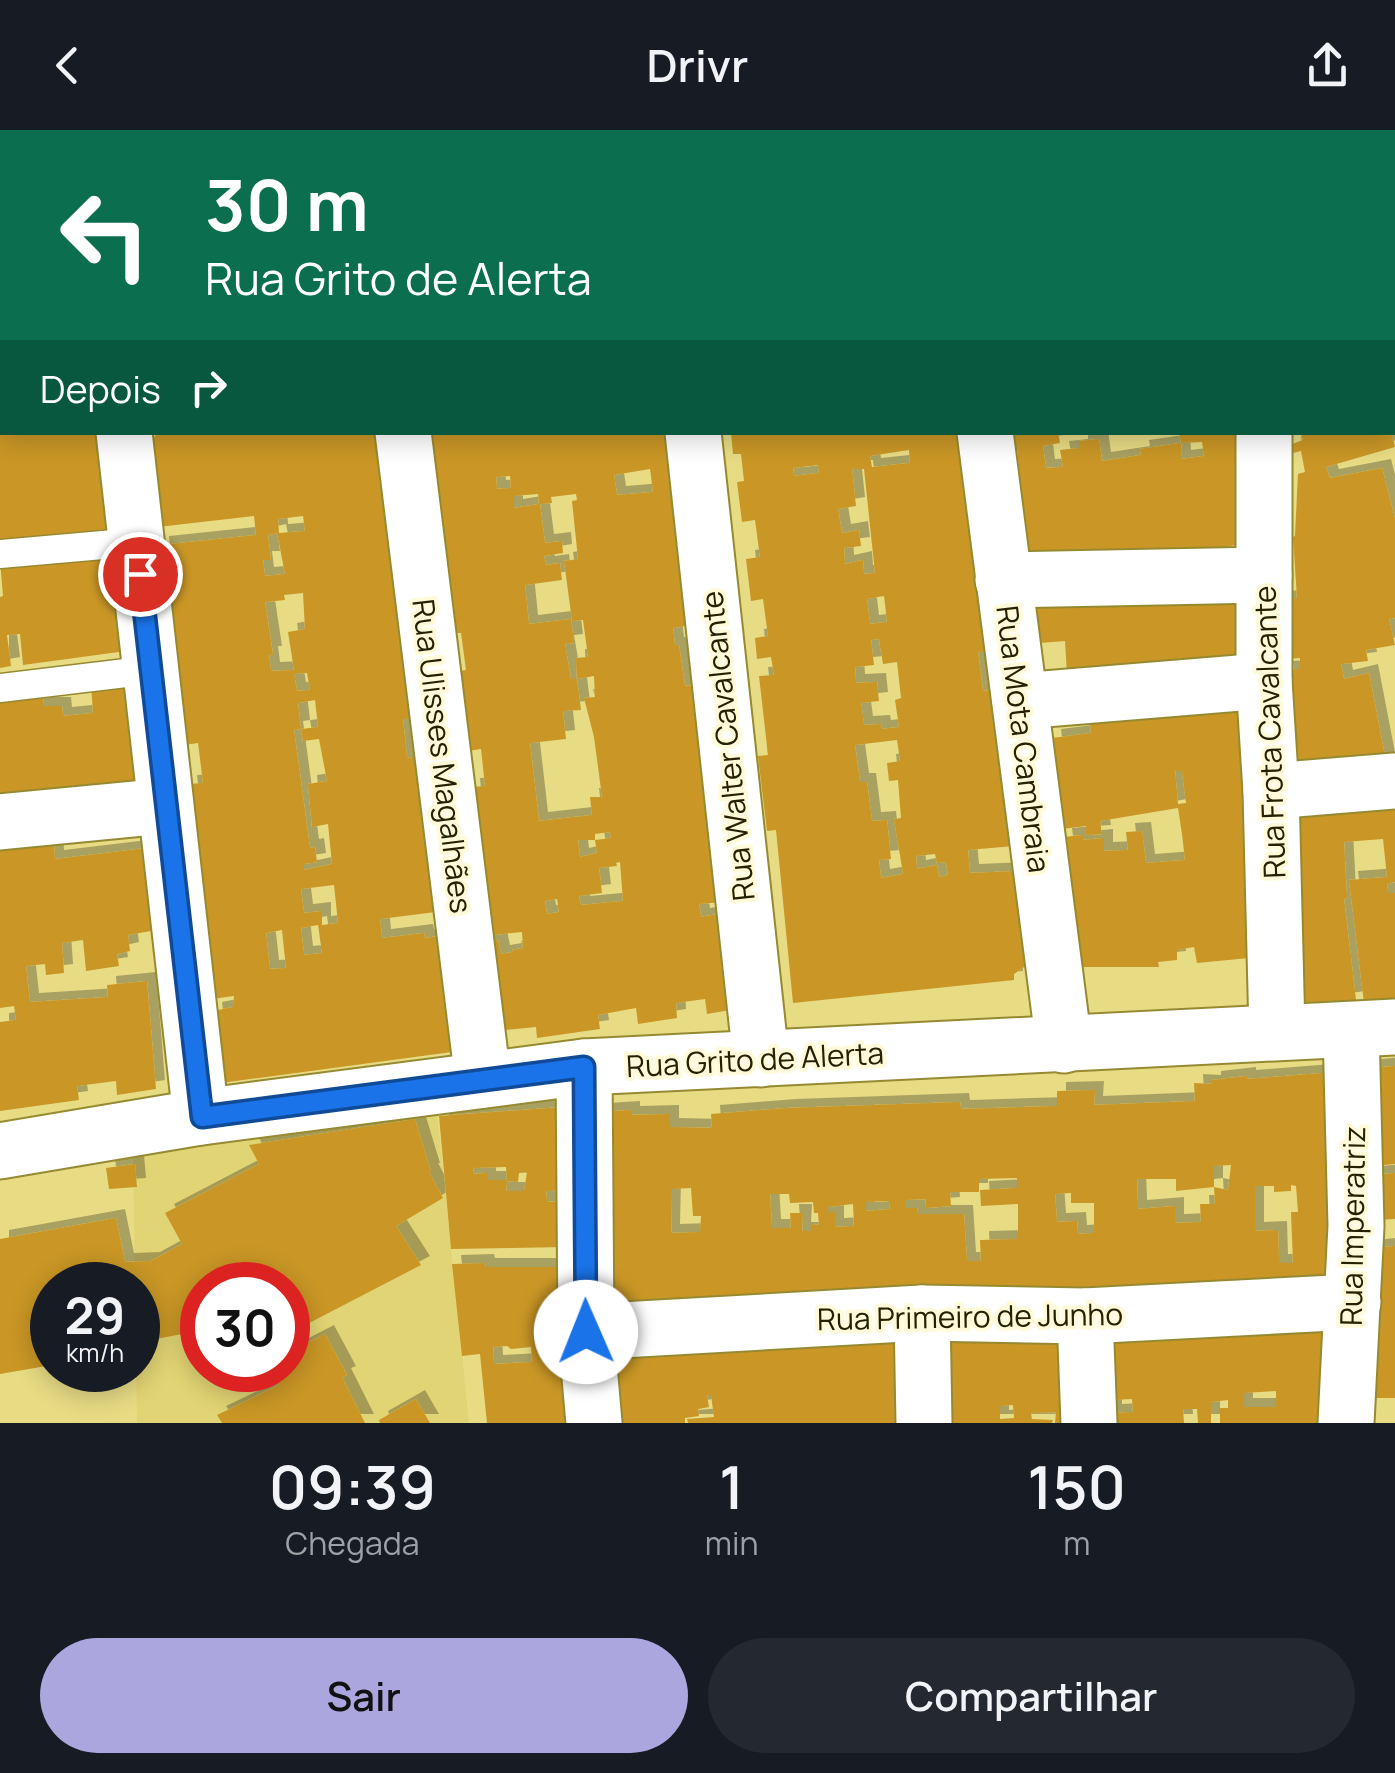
<!DOCTYPE html>
<html lang="pt">
<head>
<meta charset="utf-8">
<style>
	body { margin:0; font-family:Manrope,sans-serif; background:#242831; color:#f1f3f6; height:100vh; display:flex; flex-direction:column; font-size:38px; white-space:nowrap }
	* { box-sizing:border-box; margin:0 }
	p { font-size:32px; color:#9ea1a6 }
	.icon { flex:none; width:55px; height:55px; fill:none; stroke:currentColor; stroke-width:2; stroke-linecap:round; stroke-linejoin:round }
	.map { position:relative; height:1293px; overflow:hidden }
	.side { display:flex; flex-direction:column; background:#171b24; flex:1 }
	.side>* { flex:none }
	.guide { position:absolute; left:0px; top:0px; width:1395px; height:305px; box-shadow:0 5px 25px #0003; background:#0b6e4f; color:#fff; overflow:hidden }
	.speed { position:absolute; left:30px; top:1132px; display:flex; gap:20px; font-size:50px; font-weight:700; text-align:center }
	.speed>* { display:grid; place-content:center; width:130px; height:130px; border-radius:50%; background:#171b24; box-shadow:0 5px 25px #0003; line-height:1 }
	.speed small { font-size:25px; font-weight:400 }
	.speed .limit { border:15px solid #d22; background:#fff; color:#111 }
	.pin { position:absolute; display:grid; place-items:center; width:85px; height:85px; color:#fff; margin:-42px; border:5px solid #fff; border-radius:50%; box-shadow:0 2px 10px #0007 }
	.me { position:absolute; width:110px; margin:-55px; rotate:359deg; stroke-linejoin:round; filter:drop-shadow(0 0 8px #0008) }
	.turn { display:flex; align-items:center; gap:35px; height:210px; padding:0 40px; font-size:45px }
	.turn .icon { width:130px; height:130px; stroke-width:2.5 }
	.turn b { display:block; font-size:70px; line-height:85px }
	.then { display:flex; align-items:center; height:95px; padding:0 40px; background:#0003; gap:20px; font-size:38px }
	.eta { display:flex; justify-content:space-evenly; align-items:center; height:170px; text-align:center }
	.eta b { font-size:60px; font-weight:600; line-height:70px }
	.action { display:flex; gap:20px; margin-top:auto; padding:20px 40px }
	.action a { flex:1; height:115px; border-radius:60px; background:#aba7de; color:#111; font-size:40px; font-weight:600; line-height:115px; text-align:center }
	.action a+a { background:#242831; color:#f1f3f6 }
	header { display:flex; justify-content:space-between; align-items:center; height:130px; padding:0 40px; background:#171b24; font-size:45px; font-weight:600 }
	.map>svg:first-child { display:block }
</style>
</head>
<body>
<header><svg class="icon" aria-label="back" viewBox="0 0 24 24"><path d="M15 5l-7 7 7 7"/></svg>Drivr<svg class="icon" aria-label="share" viewBox="0 0 24 24"><path d="M12 15V3M7 8l5-5 5 5M5 13v7h14v-7"/></svg></header>
<div class="map">
<svg width="1395" height="1293" viewBox="0 0 1395 1293">
	<defs>
		<filter id="shadow"><feDropShadow dx="9" dy="-9" stdDeviation="0" flood-color="#0004"/></filter>
	</defs>
	<rect width="100%" height="100%" fill="#e7db84"/>
	<path fill="#e1d474" fill-rule="evenodd" d="M 436,972 L 469,1293 L 137,1293 L 133,1022 ZM 202,1155 L 288,1155 L 288,1240 L 202,1240 Z"/>
	<g fill="#ca9727" fill-rule="evenodd" filter="url(#shadow)">
		<polygon points="0,302 103,302 114,406 0,415"/>
		<path d="M 158,302 L 384,302 L 417,588 L 403,589 L 407,628 L 422,626 L 436,782 L 380,789 L 381,798 L 382,808 L 424,803 L 425,808 L 439,806 L 452,922 L 221,953 L 213,881 L 233,877 L 234,866 L 212,869 L 188,654 L 203,653 L 198,613 L 184,615 L 160,415 L 256,405 L 254,386 L 158,397 L 149,315 ZM 303,386 L 305,401 L 279,403 L 278,389 ZM 277,403 L 285,444 L 265,446 L 263,430 L 271,430 L 268,405 ZM 303,463 L 305,499 L 288,502 L 294,540 L 271,541 L 269,525 L 273,525 L 265,472 L 285,470 L 284,465 ZM 307,543 L 310,560 L 297,561 L 294,544 ZM 315,570 L 318,597 L 301,599 L 303,611 L 319,609 L 327,651 L 308,654 L 312,697 L 328,694 L 332,734 L 304,740 L 304,734 L 317,732 L 315,717 L 310,718 L 294,600 L 301,599 L 298,573 ZM 334,755 L 338,793 L 322,795 L 322,781 L 304,783 L 301,759 ZM 318,795 L 322,823 L 304,825 L 301,798 ZM 282,800 L 286,838 L 270,839 L 266,803 Z"/>
		<path d="M 430,302 L 668,302 L 692,495 L 673,498 L 675,516 L 679,516 L 685,556 L 699,555 L 722,772 L 699,774 L 701,787 L 724,783 L 736,879 L 707,884 L 705,869 L 676,873 L 677,888 L 638,894 L 636,878 L 598,885 L 600,899 L 537,908 L 536,897 L 495,901 L 485,812 L 498,810 L 501,824 L 513,822 L 512,820 L 523,818 L 522,802 L 484,806 L 471,657 L 485,656 L 481,619 L 468,621 L 459,541 L 466,540 L 461,503 L 455,503 ZM 650,339 L 653,362 L 617,365 L 614,345 ZM 510,346 L 511,358 L 497,359 L 496,347 ZM 538,364 L 539,374 L 514,378 L 514,366 ZM 576,364 L 577,370 L 572,371 L 578,429 L 564,431 L 572,491 L 583,490 L 588,527 L 576,528 L 577,549 L 594,546 L 595,567 L 584,568 L 594,607 L 602,667 L 590,667 L 592,685 L 539,691 L 530,613 L 566,609 L 563,581 L 581,580 L 577,549 L 571,549 L 565,514 L 574,513 L 571,489 L 529,494 L 525,455 L 562,450 L 560,433 L 546,435 L 544,426 L 563,423 L 562,411 L 545,413 L 540,374 L 552,373 L 551,367 ZM 610,702 L 611,708 L 595,710 L 597,723 L 580,727 L 578,710 L 595,710 L 595,704 ZM 620,732 L 623,771 L 581,775 L 579,766 L 602,763 L 599,738 L 617,736 L 616,733 ZM 557,769 L 559,782 L 547,784 L 545,771 Z"/>
		<path d="M 731,302 L 965,302 L 992,521 L 978,522 L 983,561 L 997,559 L 1014,716 L 968,720 L 970,743 L 1017,741 L 1027,835 L 1014,844 L 1014,850 L 793,873 L 776,700 L 767,701 L 758,626 L 768,625 L 759,546 L 774,545 L 771,527 L 757,529 L 755,508 L 768,506 L 763,469 L 751,471 L 746,429 L 760,427 L 755,390 L 742,392 L 737,352 L 744,351 L 741,324 L 733,324 ZM 909,320 L 910,333 L 872,337 L 870,326 ZM 818,335 L 819,343 L 794,346 L 793,338 ZM 852,339 L 864,339 L 875,443 L 864,444 L 863,430 L 845,434 L 844,418 L 861,416 L 859,400 L 842,403 L 838,379 L 856,376 ZM 884,466 L 887,492 L 870,494 L 867,469 ZM 879,509 L 883,534 L 897,532 L 901,568 L 895,570 L 899,597 L 882,599 L 881,594 L 864,595 L 861,573 L 879,571 L 877,552 L 856,553 L 855,537 L 874,535 L 871,510 ZM 897,610 L 900,631 L 887,633 L 889,651 L 898,650 L 901,688 L 894,689 L 903,744 L 881,748 L 879,730 L 891,729 L 887,690 L 872,691 L 867,652 L 860,652 L 855,615 ZM 935,724 L 937,733 L 946,732 L 948,745 L 939,747 L 937,735 L 917,739 L 916,726 Z"/>
		<polygon points="1010,302 1058,302 1060,313 1043,316 1046,338 1063,337 1060,320 1079,318 1079,311 1099,309 1102,331 1141,325 1140,319 1181,313 1182,329 1204,326 1202,312 1181,313 1179,302 1242,302 1245,414 1115,431 1029,434 1017,319 1012,319"/>
		<polygon points="1301,302 1391,302 1395,317 1326,337 1330,348 1382,338 1395,389 1395,488 1389,489 1395,515 1366,520 1368,531 1341,534 1344,549 1369,543 1388,642 1294,640 1284,540 1300,539 1300,528 1284,529 1282,470 1297,468 1293,407 1295,406 1298,344 1305,342 1301,321 1293,323 1292,314 1303,310"/>
		<polygon points="114,415 126,521 23,535 20,504 7,505 11,536 0,538 0,467 3,466 0,430"/>
		<polygon points="1238,462 1247,529 1067,545 1065,511 1040,513 1036,477"/>
		<polygon points="131,550 141,650 0,668 0,565 42,561 44,576 62,576 63,586 93,583 91,554"/>
		<path d="M 1253,574 L 1249,828 L 1197,833 L 1194,817 L 1177,820 L 1177,830 L 1158,832 L 1159,837 L 1079,837 L 1063,707 L 1083,705 L 1083,710 L 1104,708 L 1104,721 L 1128,720 L 1126,702 L 1142,701 L 1146,733 L 1185,730 L 1182,704 L 1178,678 L 1100,691 L 1102,704 L 1086,705 L 1086,696 L 1062,699 L 1052,608 L 1091,603 L 1090,589 ZM 1175,641 L 1182,641 L 1186,673 L 1178,674 Z"/>
		<polygon points="1395,658 1395,752 1387,754 1388,763 1395,763 1395,879 1365,881 1349,750 1387,747 1383,709 1344,712 1347,768 1344,769 1356,870 1292,879 1289,677"/>
		<polygon points="54,714 55,729 147,718 157,800 128,805 130,821 117,824 119,836 86,841 83,810 62,813 64,843 46,845 45,834 26,836 30,872 108,867 107,855 147,851 156,959 117,965 116,951 77,956 79,970 0,981 0,892 16,890 14,876 0,878 0,720"/>
		<polygon points="1395,936 1395,1034 1384,1035 1382,1025 1376,1025 1371,938"/>
		<path d="M 1335,942 L 1337,1152 L 1293,1161 L 600,1177 L 599,982 L 631,980 L 631,985 L 670,984 L 670,997 L 712,998 L 711,984 L 787,978 L 960,972 L 961,979 L 1057,976 L 1057,961 L 1095,960 L 1094,975 L 1195,971 L 1194,953 L 1212,954 L 1212,950 L 1247,946 L 1247,949 ZM 1231,1035 L 1228,1060 L 1214,1057 L 1215,1074 L 1200,1074 L 1201,1092 L 1175,1093 L 1175,1076 L 1138,1079 L 1137,1049 L 1176,1049 L 1176,1061 L 1214,1057 L 1214,1036 ZM 1017,1048 L 1017,1058 L 980,1060 L 981,1076 L 1018,1074 L 1018,1109 L 980,1110 L 981,1131 L 967,1131 L 964,1084 L 918,1084 L 917,1078 L 905,1078 L 905,1070 L 926,1069 L 925,1078 L 951,1076 L 950,1062 L 979,1062 L 979,1049 ZM 1291,1055 L 1296,1056 L 1298,1082 L 1291,1082 L 1293,1133 L 1279,1133 L 1278,1100 L 1255,1101 L 1255,1056 L 1274,1056 L 1274,1062 L 1291,1061 ZM 691,1058 L 693,1086 L 701,1086 L 700,1102 L 671,1103 L 672,1059 ZM 1071,1063 L 1071,1073 L 1094,1073 L 1094,1103 L 1078,1104 L 1077,1091 L 1057,1092 L 1055,1064 ZM 770,1064 L 789,1064 L 790,1073 L 813,1072 L 814,1083 L 818,1083 L 819,1095 L 811,1094 L 811,1101 L 802,1101 L 803,1083 L 790,1083 L 791,1098 L 772,1098 ZM 889,1071 L 890,1079 L 866,1081 L 866,1072 ZM 853,1074 L 854,1096 L 835,1097 L 835,1082 L 828,1082 L 828,1077 Z"/>
		<path d="M 563,977 L 566,1060 L 546,1061 L 547,1072 L 566,1071 L 567,1117 L 451,1119 L 439,986 ZM 506,1037 L 507,1050 L 487,1050 L 487,1043 L 474,1044 L 473,1038 ZM 527,1042 L 524,1061 L 506,1061 L 507,1051 L 518,1052 L 519,1043 Z"/>
		<polygon points="415,989 431,1042 429,1042 443,1068 396,1096 421,1135 288,1204 288,1155 202,1155 202,1240 219,1240 205,1247 182,1204 141,1212 143,1218 138,1219 138,1155 52,1155 52,1235 0,1244 0,1109 116,1088 125,1132 151,1131 182,1114 165,1083 259,1034 249,1015"/>
		<polygon points="135,1034 137,1057 109,1059 106,1038"/>
		<polygon points="1395,1043 1395,1089 1377,1090 1372,1045"/>
		<polygon points="1395,1116 1395,1268 1370,1268 1368,1119"/>
		<path d="M 485,1133 L 486,1137 L 569,1137 L 562,1243 L 566,1293 L 487,1293 L 480,1224 L 462,1226 L 452,1134 ZM 507,1216 L 511,1219 L 531,1217 L 532,1232 L 494,1234 L 493,1217 Z"/>
		<path d="M 1332,1198 L 1322,1293 L 1220,1293 L 1220,1278 L 1228,1278 L 1228,1270 L 1211,1272 L 1211,1293 L 1198,1293 L 1197,1279 L 1183,1279 L 1184,1293 L 1108,1293 L 1094,1202 ZM 1276,1261 L 1276,1277 L 1244,1277 L 1244,1263 ZM 1132,1269 L 1133,1282 L 1113,1283 L 1113,1270 Z"/>
		<path d="M 1068,1202 L 1071,1293 L 1055,1293 L 1056,1282 L 1031,1283 L 1032,1289 L 1053,1290 L 1052,1293 L 934,1293 L 934,1208 ZM 1013,1275 L 1014,1288 L 1000,1289 L 1000,1276 Z"/>
		<polygon points="325,1204 347,1245 342,1247 365,1293 222,1293 217,1285 279,1255 273,1240 288,1240 288,1223"/>
		<polygon points="903,1205 911,1293 688,1293 687,1289 714,1287 711,1265 707,1265 709,1277 698,1279 699,1286 685,1288 685,1293 599,1293 604,1216"/>
		<polygon points="416,1269 430,1293 380,1293 379,1290"/>
	</g>
	<g fill="none" stroke-linecap="round" stroke-linejoin="round">
		<g stroke="#968a31" stroke-width="31">
			<g id="lane">
				<polyline points="0,424 137,412"/>
				<polyline points="0,558 151,540"/>
			</g>
		</g>
		<g stroke="#968a31" stroke-width="59">
			<g id="street">
				<polyline points="81,0 82,2"/>
				<polyline points="364,0 365,2"/>
				<polyline points="658,0 659,2"/>
				<polyline points="948,0 949,2"/>
				<polyline points="1257,0 1257,2"/>
				<polyline points="0,203 2,203"/>
				<polyline points="124,302 201,987"/>
				<polyline points="403,302 483,950"/>
				<polyline points="693,302 761,929"/>
				<polyline points="985,302 1064,915"/>
				<polyline points="1264,302 1264,551 1271,661 1277,902"/>
				<polyline points="1003,450 1264,445"/>
				<polyline points="1020,571 1264,551"/>
				<polyline points="1271,661 1395,651"/>
				<polyline points="0,692 165,676"/>
				<polyline points="584,937 586,1202 594,1293"/>
				<polyline points="0,1021 201,987 584,937 1395,897"/>
				<polyline points="922,1183 924,1293"/>
				<polyline points="1085,1186 1089,1293"/>
				<polyline points="586,1202 922,1183 1085,1186 1353,1172"/>
				<polyline points="1346,1293 1356,1096 1351,900"/>
			</g>
		</g>
		<use href="#lane" stroke="#fff" stroke-width="28"/>
		<use href="#street" stroke="#fff" stroke-width="55"/>
	</g>
	<g fill="none" stroke-linecap="round" stroke-linejoin="round">
		<g stroke="#114b97" stroke-width="25">
			<polyline id="route" points="140,444 202,987 584,937 586,1202"/>
		</g>
		<use href="#route" stroke="#1a73e8" stroke-width="18"/>
	</g>
	<g text-anchor="middle" dominant-baseline="central" stroke-width="8" stroke-linejoin="round" paint-order="stroke">
		<g font-size="30" fill="#252000" stroke="#fffbda">
			<text transform="translate(1269 602) rotate(-92)">Rua Frota Cavalcante</text>
			<text transform="translate(1024 609) rotate(83)">Rua Mota Cambraia</text>
			<text transform="translate(727 616) rotate(-96)">Rua Walter Cavalcante</text>
			<text transform="translate(443 626) rotate(83)">Rua Ulisses Magalhães</text>
			<text transform="translate(755 929) rotate(-3)">Rua Grito de Alerta</text>
			<text transform="translate(1352 1096) rotate(-89)">Rua Imperatriz</text>
			<text transform="translate(970 1186) rotate(-1)">Rua Primeiro de Junho</text>
		</g>
	</g>
</svg>
<div class="speed"><div>29<small>km/h</small></div><div class="limit">30</div></div>
<div class="pin" style="left:140px;top:444px;background:#d93025"><svg class="icon" aria-label="arrive" viewBox="0 0 24 24"><path d="M6 21V4h12l-3 4 3 4H6"/></svg></div>
<svg class="me" style="left:586px;top:1202px" viewBox="-20 -20 40 40"><circle r="19" fill="#fff"/><path d="M0-13L10 11 0 6-10 11z" fill="#1a73e8"/></svg>
<div class="guide">
<div class="turn"><svg class="icon" aria-label="left" viewBox="0 0 24 24"><path d="M17 20v-9H6M10 6l-5 5 5 5"/></svg><div><b>30 m</b>Rua Grito de Alerta</div></div>
<div class="then">Depois<svg class="icon" aria-label="right" viewBox="0 0 24 24"><path d="M7 20v-9h11M14 6l5 5-5 5"/></svg></div>
</div>
</div>
<section class="side">
<div class="eta">
<div><b>09:39</b><p>Chegada</p></div>
<div><b>1</b><p>min</p></div>
<div><b>150</b><p>m</p></div>
</div>
<div class="action"><a>Sair</a><a>Compartilhar</a></div>
</section>
</body>
</html>
